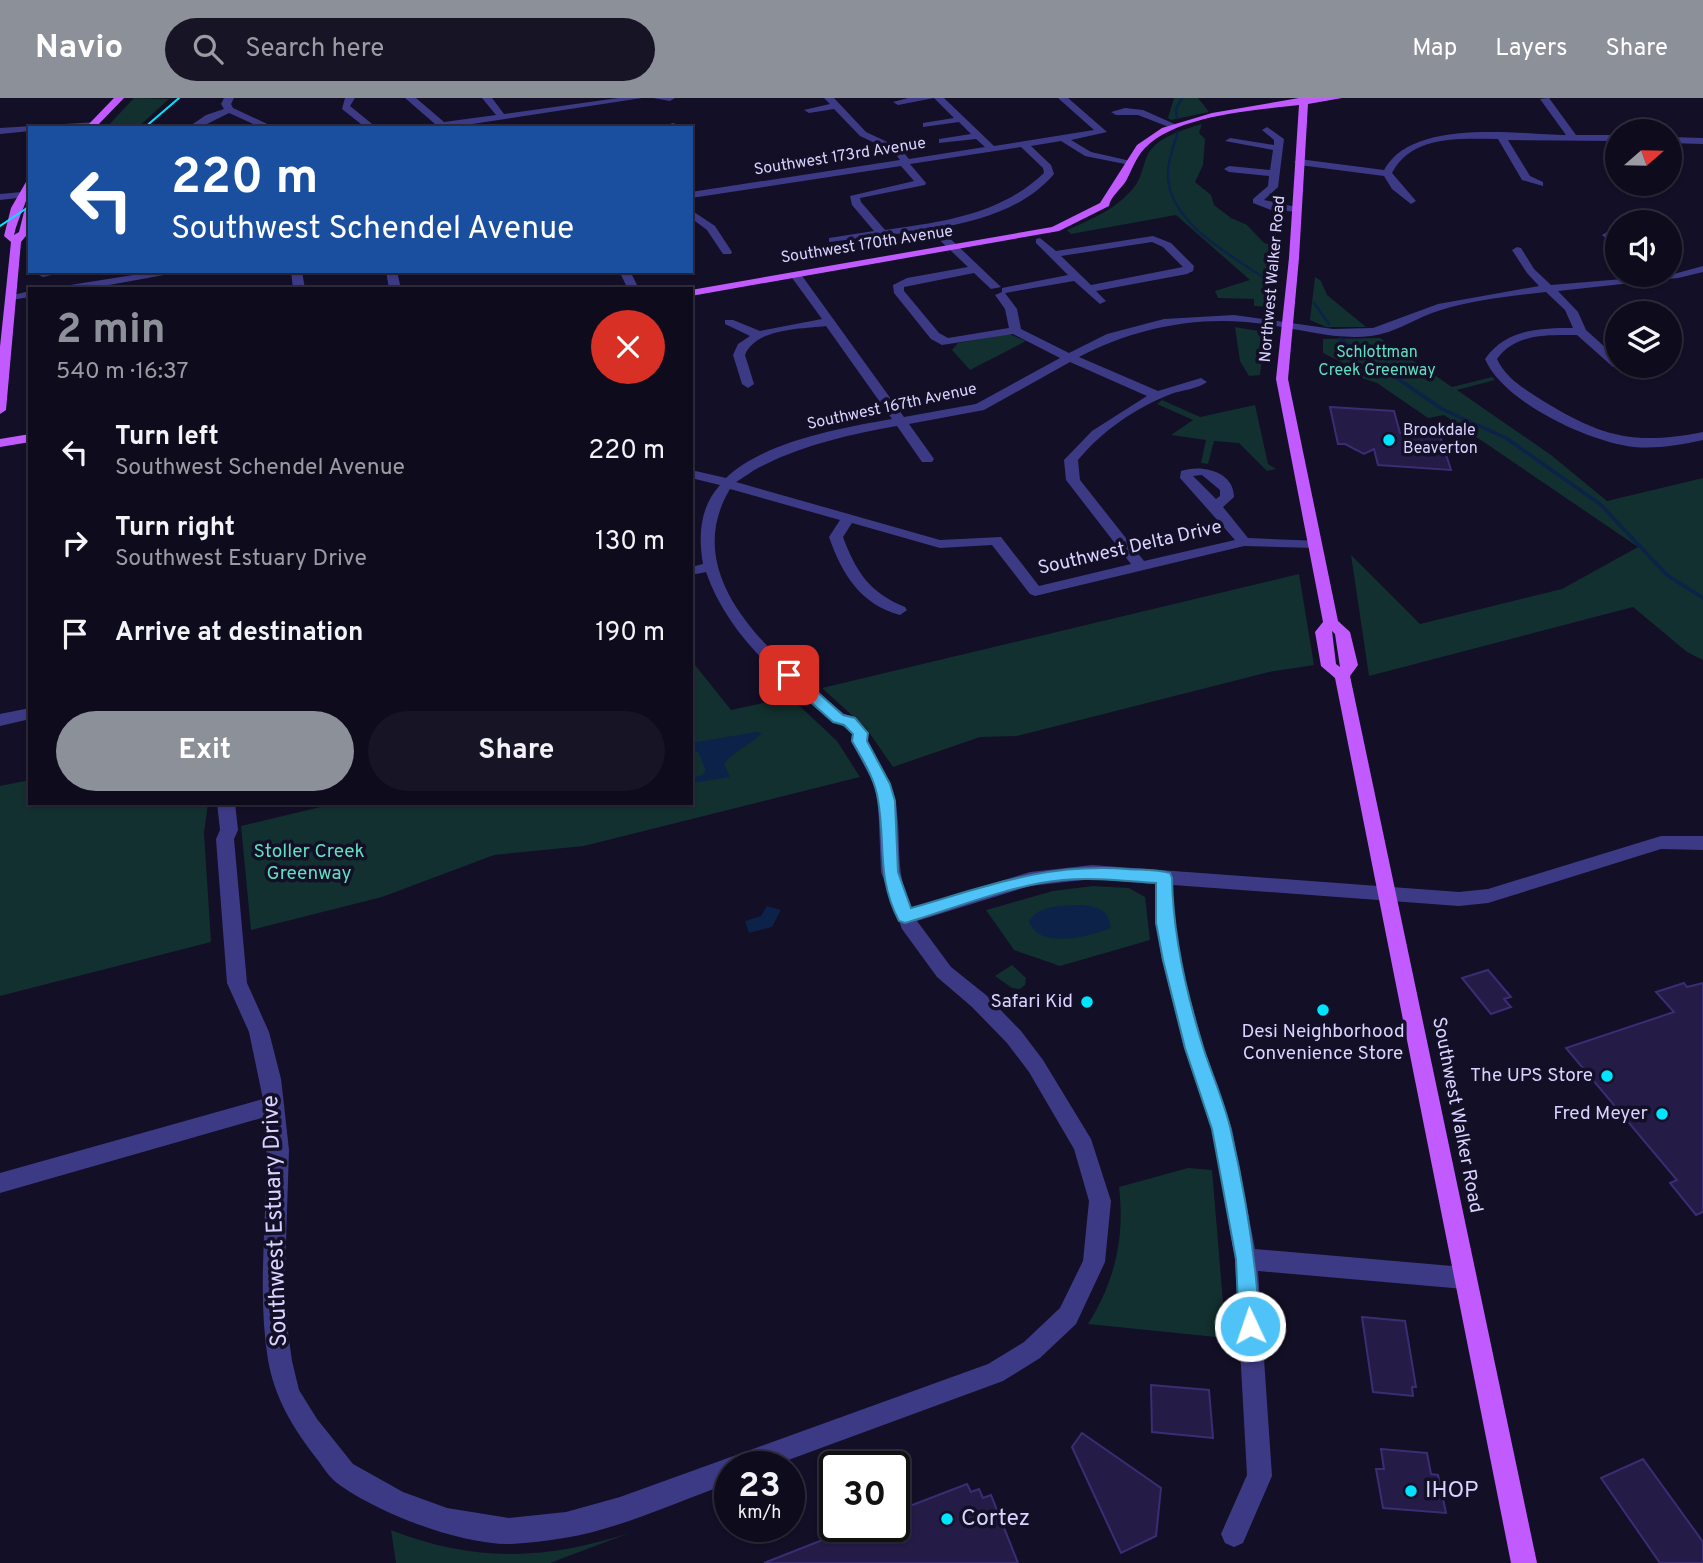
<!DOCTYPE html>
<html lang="en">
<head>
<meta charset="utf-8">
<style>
	body { margin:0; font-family:Overpass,sans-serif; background:#171425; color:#f1f3f6; height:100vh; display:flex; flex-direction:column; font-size:26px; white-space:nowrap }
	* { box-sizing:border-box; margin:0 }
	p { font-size:23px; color:#9b9ba3 }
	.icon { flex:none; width:38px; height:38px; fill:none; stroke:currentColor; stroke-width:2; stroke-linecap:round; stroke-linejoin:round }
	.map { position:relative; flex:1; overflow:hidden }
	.sheet { position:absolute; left:28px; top:189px; width:665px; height:518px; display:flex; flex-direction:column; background:#0e0b1c; border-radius:0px; box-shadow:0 2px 5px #0004,0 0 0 2px #2e2b3b }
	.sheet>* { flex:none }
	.guide { position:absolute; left:28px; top:28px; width:665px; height:147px; border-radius:0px; box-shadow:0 2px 5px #0004,0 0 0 2px #2e2b3b; background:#1a4fa0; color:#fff; overflow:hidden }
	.needle { width:46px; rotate:70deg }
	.tools { position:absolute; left:1605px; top:21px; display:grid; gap:14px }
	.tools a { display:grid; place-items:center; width:77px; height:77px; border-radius:50%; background:#0e0b1c; box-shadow:0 2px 5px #0004,0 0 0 2px #2e2b3b; font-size:35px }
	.speed { position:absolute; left:714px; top:1353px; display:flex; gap:14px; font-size:35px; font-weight:700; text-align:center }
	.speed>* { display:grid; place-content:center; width:91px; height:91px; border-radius:50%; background:#0e0b1c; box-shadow:0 2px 5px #0004,0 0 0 2px #2e2b3b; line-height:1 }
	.speed small { font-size:18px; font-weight:400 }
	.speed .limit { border:4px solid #111; border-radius:10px; background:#fff; color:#111 }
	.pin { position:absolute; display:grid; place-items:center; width:60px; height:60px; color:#fff; margin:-30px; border-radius:14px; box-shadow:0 4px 10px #0006 }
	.me { position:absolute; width:77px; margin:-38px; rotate:357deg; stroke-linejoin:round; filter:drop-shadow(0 0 5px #0008) }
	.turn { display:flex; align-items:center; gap:24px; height:147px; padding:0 28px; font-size:32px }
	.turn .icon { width:91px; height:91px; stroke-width:2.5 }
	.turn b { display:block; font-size:49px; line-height:60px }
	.round { display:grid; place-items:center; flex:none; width:74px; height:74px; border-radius:37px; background:#171425 }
	.headline { display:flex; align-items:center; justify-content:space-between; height:119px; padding:0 28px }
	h1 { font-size:42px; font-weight:700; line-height:52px; color:#8c9099 }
	.action { display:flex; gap:14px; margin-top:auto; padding:14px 28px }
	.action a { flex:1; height:80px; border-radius:42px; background:#8c9099; color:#fff; font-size:28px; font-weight:700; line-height:80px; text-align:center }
	.action a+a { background:#171425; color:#f1f3f6 }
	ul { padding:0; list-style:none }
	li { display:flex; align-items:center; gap:21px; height:91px; padding:0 28px }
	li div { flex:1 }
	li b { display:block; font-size:26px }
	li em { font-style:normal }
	header { display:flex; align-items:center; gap:42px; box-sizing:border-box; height:98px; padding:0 35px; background:#8c9099; color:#fff }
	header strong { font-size:33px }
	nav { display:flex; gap:38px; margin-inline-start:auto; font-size:24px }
	.search { width:490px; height:63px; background:#171425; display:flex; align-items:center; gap:18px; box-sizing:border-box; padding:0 24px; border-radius:38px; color:#9b9ba3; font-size:26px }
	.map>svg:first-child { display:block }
</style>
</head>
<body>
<header>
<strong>Navio</strong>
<div class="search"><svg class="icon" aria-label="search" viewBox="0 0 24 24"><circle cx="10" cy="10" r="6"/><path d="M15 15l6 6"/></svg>Search here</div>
<nav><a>Map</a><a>Layers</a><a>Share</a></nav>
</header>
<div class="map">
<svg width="1703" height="1465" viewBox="0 0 1703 1465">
	<rect width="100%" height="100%" fill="#130f26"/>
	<g fill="#12302f">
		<polygon points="134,0 169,1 137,30 106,30"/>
		<polygon points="1174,0 1198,0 1209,14 1171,22 1168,20"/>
		<path d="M 1202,26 L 1199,35 L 1205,41 L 1203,67 L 1195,84 L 1211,97 L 1214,107 L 1231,120 L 1247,127 L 1264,145 L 1279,149 L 1269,209 L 1254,208 L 1254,201 L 1218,200 L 1215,193 L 1250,182 L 1176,117 L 1071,136 L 1067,132 C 1092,121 1117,111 1135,88 C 1141,80 1143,68 1147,58 C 1156,39 1183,32 1202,26 Z"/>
		<polygon points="1315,179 1321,183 1327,197 1366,229 1326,229 1310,222"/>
		<polygon points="1235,229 1265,234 1260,277 1249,278 1240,263"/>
		<polygon points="1009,236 1026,243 970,272 952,252 958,245"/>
		<polygon points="1380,240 1452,289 1492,279 1495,282 1457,292 1551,357 1607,403 1703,380 1703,562 1687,554 1633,509 1369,578 1351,457 1420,526 1562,491 1638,449 1444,317 1428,320 1377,285 1362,280 1343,265 1323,255 1323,241"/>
		<polygon points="1162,302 1200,319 1255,307 1268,366 1276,371 1267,373 1239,345 1214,343 1208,366 1201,365 1206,342 1171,337 1193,322 1157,306"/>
		<polygon points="1299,476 1314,567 1269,574 1017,638 980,639 893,669 866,630 822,590"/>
		<polygon points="691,562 731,612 790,599 837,643 860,679 584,748 494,757 382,799 251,832 241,728 337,705 691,705"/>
		<polygon points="30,682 30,705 208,705 204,735 211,844 0,898 0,688"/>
		<polygon points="1093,788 1129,790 1145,799 1150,842 1060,868 1014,852 986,812 1053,793"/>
		<polygon points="1012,867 1026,880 1025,887 1020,891 1012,890 995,878"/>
		<path d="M 1188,1070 L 1212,1072 L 1226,1240 L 1088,1226 C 1115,1183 1125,1140 1119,1089 Z"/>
		<path d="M 391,1432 C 474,1465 549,1462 632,1434 L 550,1465 L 396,1465 Z"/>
	</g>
	<g fill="#0c2248">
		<path d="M 756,634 L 762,635 C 750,648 734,652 724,666 L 730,679 L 691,685 L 691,680 L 702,677 L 706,672 L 698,654 L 691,651 L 691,645 Z"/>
		<path d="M 1082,807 C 1098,809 1109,811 1111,830 C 1089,839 1038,852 1029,823 C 1039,806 1064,808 1082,807 Z"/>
		<polygon points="767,808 781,812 772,829 749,835 745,823 761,818"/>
	</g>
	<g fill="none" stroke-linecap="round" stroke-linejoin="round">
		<g stroke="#0c2248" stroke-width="2.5">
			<polyline points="1177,19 1176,11 1182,0"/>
			<path d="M 1178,34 C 1173,50 1167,64 1168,81 C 1172,128 1237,161 1272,185"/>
			<polyline points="1314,205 1329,226"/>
		</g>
		<polyline stroke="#0c2248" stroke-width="3.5" points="1340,241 1442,311 1506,340 1600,406 1667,477 1703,500"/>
	</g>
	<g fill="#241b47" stroke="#3b2d73" stroke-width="2">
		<polygon points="1330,309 1394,313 1400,335 1439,335 1451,372 1378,367 1374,351 1364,356 1345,346 1338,346"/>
		<polygon points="1488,872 1511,899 1504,901 1511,909 1491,916 1462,880"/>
		<polygon points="1684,885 1687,889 1703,885 1703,1114 1696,1117 1670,1085 1677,1082 1566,950 1674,914 1656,894"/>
		<polygon points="1362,1219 1405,1223 1416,1289 1412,1289 1413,1298 1373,1294"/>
		<polygon points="1151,1287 1209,1292 1213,1340 1152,1334"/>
		<polygon points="1082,1335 1161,1390 1156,1438 1121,1455 1072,1349"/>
		<polygon points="1381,1351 1427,1355 1431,1376 1438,1377 1446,1415 1383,1410 1376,1371 1384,1371"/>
		<polygon points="1643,1361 1703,1444 1703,1465 1660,1465 1601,1380"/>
		<polygon points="967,1386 971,1394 979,1391 983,1400 991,1397 1018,1465 764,1465 858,1428 894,1428 894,1414"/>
	</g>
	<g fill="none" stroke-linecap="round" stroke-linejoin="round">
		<g fill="#3d3a85" fill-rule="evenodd">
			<polygon points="224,0 234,0 231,6 233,10 276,30 262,30 229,15 199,30 187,30 206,17 224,11 221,6"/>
			<polygon points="345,0 355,0 350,8 377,30 366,30 342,11"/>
			<polygon points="405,0 416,0 444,24 496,17 482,0 492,0 504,16 618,0 642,0 446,30 419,30 435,26"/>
			<polygon points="653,0 675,0 670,3"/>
			<path d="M 824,0 L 834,0 L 866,34 L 900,50 L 909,61 L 985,49 L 976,41 L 939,45 L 939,41 L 971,36 L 959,24 L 923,29 L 923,25 L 954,20 L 934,0 L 944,0 L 994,48 L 1094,32 L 1058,0 L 1068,0 L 1107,34 L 1071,42 L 1091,54 L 1135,64 L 1130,67 L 1085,58 L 1061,43 L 1031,48 L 1051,67 L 1054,76 C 1025,110 981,122 939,130 L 1001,189 L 991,191 L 974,175 L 904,189 L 904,193 L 939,235 L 948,240 L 1009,230 L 1005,211 L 995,197 L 1002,194 L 1002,190 L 1068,177 L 1036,145 L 1036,141 L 1040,140 L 1056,153 L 1153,138 L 1171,145 L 1194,168 L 1193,173 L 1187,176 L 1096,193 L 1106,203 L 1100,206 L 1074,183 L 1005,195 L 1017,211 L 1021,231 L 1069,255 L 1107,236 L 1164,221 L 1234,217 L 1333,231 L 1373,230 L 1438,206 L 1539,188 L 1527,175 L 1512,152 L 1517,149 L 1521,150 L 1534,171 L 1551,187 L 1670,177 L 1703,168 L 1703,174 L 1678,180 L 1558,193 L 1578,214 L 1586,232 L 1617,260 L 1617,268 L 1621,269 L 1613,269 L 1577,237 C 1548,237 1515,235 1497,261 C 1506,280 1523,290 1540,301 C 1600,338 1632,348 1703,334 L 1703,342 C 1680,347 1657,351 1634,349 C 1589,344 1503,304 1485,261 C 1506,231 1539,230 1573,230 L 1565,212 L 1546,194 C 1511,198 1474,202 1441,212 C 1417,219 1396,235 1371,238 C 1337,242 1304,232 1270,227 C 1205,216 1138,228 1079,259 L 1158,293 L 1201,280 L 1207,284 C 1198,291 1182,292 1171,296 C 1135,310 1102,333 1078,362 L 1080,382 L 1144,463 L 1235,442 L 1180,380 L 1181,373 C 1201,366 1234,373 1234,399 L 1223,409 L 1248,440 L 1320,443 L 1320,449 L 1315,450 L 1244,448 L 1035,498 L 1030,496 L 992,447 L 940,450 L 852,425 L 843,439 C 856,474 870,495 905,509 L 907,512 L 900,517 C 860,506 842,476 829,439 L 840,422 L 730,391 C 675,483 781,564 844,616 L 855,619 L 868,635 L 867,643 C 877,662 891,681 895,702 C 903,742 893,769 911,810 L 1030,774 L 1092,767 L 1459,794 L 1488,791 L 1661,738 L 1703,738 L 1703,752 L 1661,751 L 1488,805 L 1459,808 L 1173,787 L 1174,825 L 1180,862 L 1204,950 L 1232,1031 L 1255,1151 L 1464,1169 L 1472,1172 L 1475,1180 L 1472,1188 L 1464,1191 L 1258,1173 L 1272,1378 L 1243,1445 L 1234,1449 L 1225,1445 L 1221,1436 L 1247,1377 L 1235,1161 L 1212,1031 L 1184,950 L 1162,862 L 1156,825 L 1155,786 L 1092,781 L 1030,788 L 917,823 L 951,869 L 986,897 L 1021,933 L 1043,962 L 1091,1041 L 1111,1103 L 1105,1164 L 1076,1226 L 1040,1260 L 1003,1283 L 772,1368 L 730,1368 L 730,1385 C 676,1404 620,1431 564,1440 C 547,1443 528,1445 511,1446 C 461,1447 377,1415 337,1385 C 329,1379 323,1369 317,1361 C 293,1330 275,1301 268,1262 C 255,1181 271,1100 265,1019 L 0,1095 L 0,1075 L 263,1001 L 249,934 L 227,885 L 216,741 L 220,732 L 217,705 L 235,705 L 238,732 L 234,741 L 247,885 L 269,934 L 281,981 L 284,1007 L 289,1052 L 284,1205 L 292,1263 L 299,1292 L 317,1321 L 353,1366 L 403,1394 L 447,1410 L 509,1420 L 566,1414 L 620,1399 L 988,1266 L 1024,1244 L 1060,1210 L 1083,1163 L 1089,1103 L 1074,1051 L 1029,974 L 1007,945 L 972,909 L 937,879 L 902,831 L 881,774 L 878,703 L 874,686 L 851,643 L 852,636 C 842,625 829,621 817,611 C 772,573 726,532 706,474 L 691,477 L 691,469 L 703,466 C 698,437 700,409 720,387 L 691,380 L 691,372 L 726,380 C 765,343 841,330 892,321 L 826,228 C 802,231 756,230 745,257 L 754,286 L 748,290 L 742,286 L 733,257 L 738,246 L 750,238 L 725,226 L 725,222 L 733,222 L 760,233 L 822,221 L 790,177 L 792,175 L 800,175 L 904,319 L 976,306 L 1060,260 L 1013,236 L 942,247 L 931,241 L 894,195 L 893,187 L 907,180 L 968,169 L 929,132 L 829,144 L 829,140 L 874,133 L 852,107 L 850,98 L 914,83 L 901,68 L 691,100 L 691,94 L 900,62 L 894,54 L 860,38 L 834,11 L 809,15 L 804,12 L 830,6 ZM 1021,49 L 1043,70 L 1044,75 C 1000,117 942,124 885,132 L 861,104 L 860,100 L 925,87 L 926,85 L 910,66 ZM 1152,144 L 1163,149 L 1183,169 L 1091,187 L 1061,158 ZM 1070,264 L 1147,298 L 1092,333 L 1064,362 L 1066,382 L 1131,466 L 1039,488 L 1001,439 L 940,442 L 736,384 C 745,379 754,371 764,367 C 806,346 852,336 897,328 L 922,364 L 932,364 L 934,361 L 909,326 L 984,312 ZM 1202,377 L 1220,392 L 1220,398 L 1216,401 L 1193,378 Z"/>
			<polygon points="908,0 934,0 898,7 893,4"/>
			<path d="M 1549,0 L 1576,37 L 1617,37 L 1617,43 L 1508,42 L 1530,78 L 1543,84 L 1543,88 L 1522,82 L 1498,41 C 1460,41 1413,36 1392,75 L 1416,103 L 1411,106 L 1392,91 L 1384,78 L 1299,67 L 1294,64 L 1299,61 L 1384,72 C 1412,20 1516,36 1566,37 L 1540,1 Z"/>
			<polygon points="1125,10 1143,12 1179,28 1174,31 1138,17 1116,17 1111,14"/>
			<polygon points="97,24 97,28 94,29 30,30 30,33 0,36 0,30"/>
			<polygon points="673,25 676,26 676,30 658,30"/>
			<polygon points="1267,29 1284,41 1278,89 1264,102 1301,110 1301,114 1271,112 1253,105 1253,101 1268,88 1269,78 1229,74 1224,71 1229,68 1270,72 1273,52 1225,43 1230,40 1274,47 1274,42 1262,32"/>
			<polygon points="1670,39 1703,40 1703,46 1670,45"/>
			<polygon points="22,94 26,95 26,99 0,102 0,96"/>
			<polygon points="691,112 715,128 732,154 731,156 723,156 707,132 691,120"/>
			<polygon points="1607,134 1617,140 1617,149 1602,137"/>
			<polygon points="41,173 69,173 43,179 37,176"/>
			<polygon points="158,173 186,173 87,191 59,191 64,188"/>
			<polygon points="291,173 302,173 305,191 293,191"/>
			<polygon points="386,173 397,173 401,191 389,191"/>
			<polygon points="619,173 630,173 639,191 628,191"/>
			<polygon points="30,193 30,199 11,202 5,199"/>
			<polygon points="30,610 30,621 0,628 0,616"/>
		</g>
		<g fill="#c25bff" fill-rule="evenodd">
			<polygon points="114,0 124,0 95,30 85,30"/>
			<path d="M 1299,0 L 1342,0 L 1308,6 L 1299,160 L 1288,281 L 1338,523 L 1350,534 L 1358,567 L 1350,578 L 1537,1465 L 1511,1465 L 1335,580 L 1321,568 L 1315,534 L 1323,524 L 1276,281 L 1289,160 L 1299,7 C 1256,12 1176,17 1145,50 C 1136,59 1132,72 1126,83 C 1121,91 1110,99 1109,108 L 1059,133 L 691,198 L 691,192 L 1052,129 L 1100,105 L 1137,47 L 1162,30 L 1212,15 ZM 1332,533 L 1335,536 L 1340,569 L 1336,566 Z"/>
			<path d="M 30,83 C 30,101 18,118 14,137 L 19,134 L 25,110 L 30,107 L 30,133 L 21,144 L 6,312 L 0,316 L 0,249 L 11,144 L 4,138 L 11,110 L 26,84 Z"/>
			<polygon points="30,336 30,344 0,349 0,341"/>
		</g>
		<g stroke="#00e5ff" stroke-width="2">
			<polyline points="144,30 179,0"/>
			<polyline points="0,128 30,108"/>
		</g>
	</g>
	<path fill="#4fc3f7" stroke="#337fa1" stroke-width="2" d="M 789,572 L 794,573 L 843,617 L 855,620 L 868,635 L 867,643 L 890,686 L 895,703 L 898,774 L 911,810 C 988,788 1045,765 1127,771 C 1141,772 1157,771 1170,775 L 1172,780 C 1173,839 1186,895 1204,952 C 1213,979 1225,1006 1231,1033 C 1246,1098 1256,1162 1260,1228 L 1257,1236 L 1250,1239 L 1242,1236 L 1239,1228 L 1236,1161 L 1212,1031 L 1185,950 L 1163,862 L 1156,825 L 1156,785 C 1125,783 1094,779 1063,782 C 1010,787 956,810 905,825 L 899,823 C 876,779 886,746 878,702 C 875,680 862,661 852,643 L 853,636 L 844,627 L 833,624 L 784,580 L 784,573 Z"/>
	<g fill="#00e5ff" stroke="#130f26" stroke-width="2.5">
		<circle cx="1389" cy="342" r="7"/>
		<circle cx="1087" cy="904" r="7"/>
		<circle cx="1323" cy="912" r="7"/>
		<circle cx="1607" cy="978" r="7"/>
		<circle cx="1662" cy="1016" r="7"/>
		<circle cx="1411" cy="1393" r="7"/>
		<circle cx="947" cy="1421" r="7"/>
	</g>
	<g text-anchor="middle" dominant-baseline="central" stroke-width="7" stroke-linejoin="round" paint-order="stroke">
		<g font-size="16" fill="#d9d4ff" stroke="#130f26">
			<text transform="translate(840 59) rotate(-9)">Southwest 173rd Avenue</text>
			<text transform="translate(867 147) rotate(-9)">Southwest 170th Avenue</text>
			<text transform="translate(1273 181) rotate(-85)">Northwest Walker Road</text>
			<text transform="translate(892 309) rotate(-12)">Southwest 167th Avenue</text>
		</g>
		<g font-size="16" fill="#5fe0c0" stroke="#130f26">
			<text x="1377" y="255">Schlottman<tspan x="1377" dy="18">Creek Greenway</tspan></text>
		</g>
		<g font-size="16" fill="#d9d4ff" stroke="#130f26" text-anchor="start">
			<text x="1403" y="333">Brookdale<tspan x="1403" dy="18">Beaverton</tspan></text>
		</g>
		<g font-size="19" fill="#d9d4ff" stroke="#130f26">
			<text transform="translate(1130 450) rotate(-13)">Southwest Delta Drive</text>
			<text transform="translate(1457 1017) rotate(79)">Southwest Walker Road</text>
		</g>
		<g font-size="19" fill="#5fe0c0" stroke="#130f26">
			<text x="309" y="754">Stoller Creek<tspan x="309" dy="22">Greenway</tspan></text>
		</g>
		<g font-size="19" fill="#d9d4ff" stroke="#130f26" text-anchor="end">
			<text x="1073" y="904">Safari Kid</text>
			<text x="1323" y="934" text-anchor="middle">Desi Neighborhood<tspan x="1323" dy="22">Convenience Store</tspan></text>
			<text x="1593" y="978">The UPS Store</text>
			<text x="1648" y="1016">Fred Meyer</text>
		</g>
		<g font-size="23" fill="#d9d4ff" stroke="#130f26">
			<text transform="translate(276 1123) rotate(-92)">Southwest Estuary Drive</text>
		</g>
		<g font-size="23" fill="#d9d4ff" stroke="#130f26" text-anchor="start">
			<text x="1425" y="1393">IHOP</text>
			<text x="961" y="1421">Cortez</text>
		</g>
	</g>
</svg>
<div class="tools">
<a><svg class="needle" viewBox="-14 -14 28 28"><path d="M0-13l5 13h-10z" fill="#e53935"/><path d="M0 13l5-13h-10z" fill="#9b9ba3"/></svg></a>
<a><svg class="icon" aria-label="sound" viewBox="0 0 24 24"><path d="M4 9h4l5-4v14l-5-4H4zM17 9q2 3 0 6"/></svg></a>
<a><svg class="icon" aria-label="layers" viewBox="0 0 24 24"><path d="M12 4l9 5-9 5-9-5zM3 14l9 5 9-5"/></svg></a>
</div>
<div class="speed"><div>23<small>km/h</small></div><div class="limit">30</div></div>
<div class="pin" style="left:789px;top:577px;background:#d93025"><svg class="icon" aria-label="arrive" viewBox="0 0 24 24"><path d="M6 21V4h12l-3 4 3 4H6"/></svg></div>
<svg class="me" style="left:1250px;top:1228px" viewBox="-20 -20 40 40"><circle r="17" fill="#4fc3f7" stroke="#fff" stroke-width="3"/><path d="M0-11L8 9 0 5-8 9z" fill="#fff"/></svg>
<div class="guide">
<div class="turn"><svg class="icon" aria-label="left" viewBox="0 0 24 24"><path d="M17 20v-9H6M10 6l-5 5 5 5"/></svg><div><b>220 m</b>Southwest Schendel Avenue</div></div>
</div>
<section class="sheet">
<div class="headline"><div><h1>2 min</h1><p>540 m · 16:37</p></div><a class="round" style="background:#d93025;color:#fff"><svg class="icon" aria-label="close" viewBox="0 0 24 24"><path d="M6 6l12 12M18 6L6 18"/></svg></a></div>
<ul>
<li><svg class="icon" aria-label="left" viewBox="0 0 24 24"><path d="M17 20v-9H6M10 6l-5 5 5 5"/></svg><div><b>Turn left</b><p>Southwest Schendel Avenue</p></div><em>220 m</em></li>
<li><svg class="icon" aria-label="right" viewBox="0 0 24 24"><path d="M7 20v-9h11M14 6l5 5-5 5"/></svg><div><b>Turn right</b><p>Southwest Estuary Drive</p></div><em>130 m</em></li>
<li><svg class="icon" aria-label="arrive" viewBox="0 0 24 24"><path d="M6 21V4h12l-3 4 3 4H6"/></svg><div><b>Arrive at destination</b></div><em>190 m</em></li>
</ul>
<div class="action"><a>Exit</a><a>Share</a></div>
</section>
</div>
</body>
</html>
